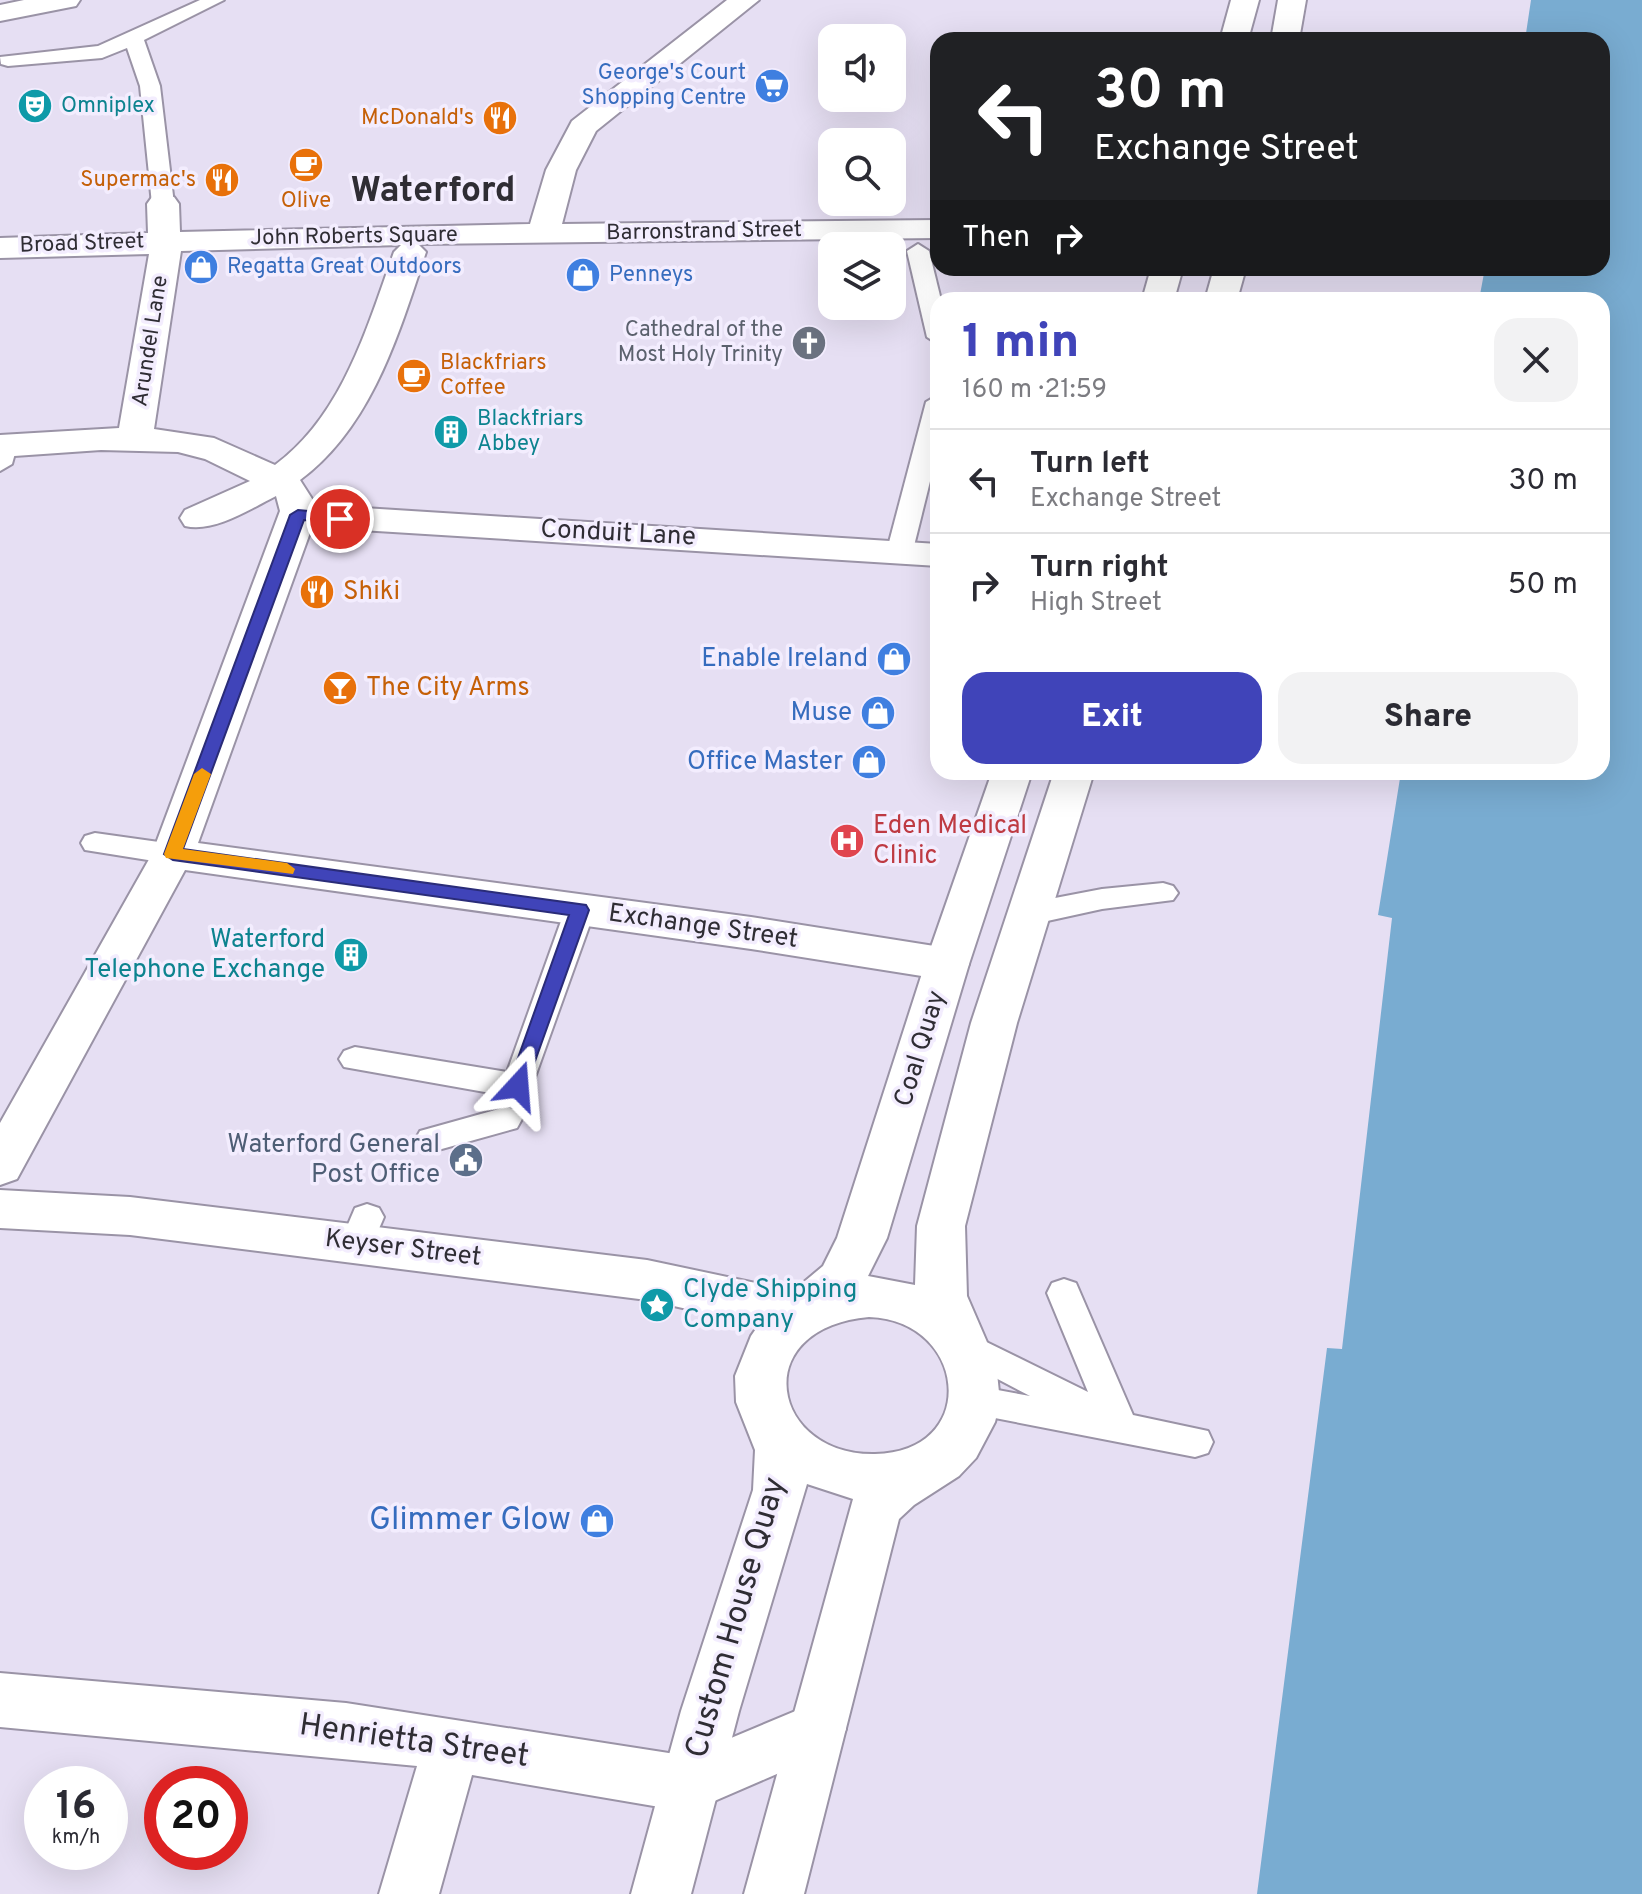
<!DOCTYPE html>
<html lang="en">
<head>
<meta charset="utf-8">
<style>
	body { margin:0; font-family:Overpass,sans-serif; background:#f2f2f3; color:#2b2b33; height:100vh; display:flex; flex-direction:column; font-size:30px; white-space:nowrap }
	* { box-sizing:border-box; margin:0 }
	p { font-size:26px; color:#7c7c81 }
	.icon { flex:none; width:44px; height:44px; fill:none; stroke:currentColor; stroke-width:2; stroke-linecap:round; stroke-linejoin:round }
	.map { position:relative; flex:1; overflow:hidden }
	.sheet { position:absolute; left:930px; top:292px; width:680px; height:488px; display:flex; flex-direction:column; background:#fff; border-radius:24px; box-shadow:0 8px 32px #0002 }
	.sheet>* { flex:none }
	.banner { position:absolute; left:930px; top:32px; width:680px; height:244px; border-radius:24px; box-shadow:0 8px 32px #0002; background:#202124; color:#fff; overflow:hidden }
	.buttons { position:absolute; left:818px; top:24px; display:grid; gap:16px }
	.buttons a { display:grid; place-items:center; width:88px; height:88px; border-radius:16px; background:#fff; box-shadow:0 8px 32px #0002; font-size:40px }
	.speed { position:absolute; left:24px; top:1766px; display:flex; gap:16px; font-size:40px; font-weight:700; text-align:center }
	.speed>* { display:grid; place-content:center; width:104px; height:104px; border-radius:50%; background:#fff; box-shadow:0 8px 32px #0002; line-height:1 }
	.speed small { font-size:20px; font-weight:400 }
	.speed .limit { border:12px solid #d22; background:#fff; color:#111 }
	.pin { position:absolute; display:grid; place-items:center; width:68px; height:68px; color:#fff; margin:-34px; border:4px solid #fff; border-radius:50%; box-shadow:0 2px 8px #0007 }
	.me { position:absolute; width:88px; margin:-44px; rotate:19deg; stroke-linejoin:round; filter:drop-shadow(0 0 6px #0008) }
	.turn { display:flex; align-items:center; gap:28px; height:168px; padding:0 32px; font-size:36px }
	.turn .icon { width:104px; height:104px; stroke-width:2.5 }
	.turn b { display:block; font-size:56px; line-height:68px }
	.then { display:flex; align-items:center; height:76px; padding:0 32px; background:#0003; gap:16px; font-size:30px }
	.round { display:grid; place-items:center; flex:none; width:84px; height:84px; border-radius:24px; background:#f2f2f3 }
	.summary { display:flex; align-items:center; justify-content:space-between; height:136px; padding:0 32px }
	h1 { font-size:48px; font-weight:800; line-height:60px; color:#4044b9 }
	.button { display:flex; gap:16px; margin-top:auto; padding:16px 32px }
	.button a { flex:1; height:92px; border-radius:24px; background:#4044b9; color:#fff; font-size:32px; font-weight:800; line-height:92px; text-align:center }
	.button a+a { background:#f2f2f3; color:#2b2b33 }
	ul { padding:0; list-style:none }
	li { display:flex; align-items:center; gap:24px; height:104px; padding:0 32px; border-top:2px solid #e1e1e2 }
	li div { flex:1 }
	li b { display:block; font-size:30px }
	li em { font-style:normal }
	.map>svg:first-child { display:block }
</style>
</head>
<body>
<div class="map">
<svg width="1642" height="1894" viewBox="0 0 1642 1894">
	<rect width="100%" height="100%" fill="#e6dff3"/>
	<polygon fill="#79acd1" points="1531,0 1642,0 1642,1894 1257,1894 1327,1348 1342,1349 1392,918 1378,915 1401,772 1602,772 1602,300 1479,300 1485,268 1602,268 1602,40 1525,40"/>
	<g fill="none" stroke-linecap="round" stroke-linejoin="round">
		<g stroke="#9a93a6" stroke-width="4">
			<g id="lane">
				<polygon points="200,0 224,0 144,40 160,86 174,204 163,210 152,204 140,86 127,48 102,58 8,66 1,64 0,57 98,46"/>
				<polygon points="918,244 929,251 941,300 938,344 927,337 907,251"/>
				<polygon points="938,395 938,449 913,550 900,558 891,555 887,550 926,402"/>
				<polygon points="5,439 17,446 12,464 0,471 0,440"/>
				<polygon points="95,833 173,844 183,847 187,854 183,861 173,864 85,850 81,843 85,836"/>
				<polygon points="1163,883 1173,886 1178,893 1173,900 1102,909 1029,925 1019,921 1014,914 1019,907 1029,903 1102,889"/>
				<polygon points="580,900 590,903 595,910 529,1094 518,1098 344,1067 339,1059 344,1051 355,1047 507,1072 565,910 570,903"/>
				<polygon points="506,1107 517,1110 522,1119 517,1128 431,1152 420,1149 415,1140 420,1131"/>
				<polygon points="367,1204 379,1208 384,1217 369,1252 357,1256 345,1252 340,1243 355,1208"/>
				<polygon points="1064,1279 1076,1283 1133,1415 1208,1431 1213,1442 1208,1453 1195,1457 964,1412 958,1401 964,1390 976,1386 1030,1396 952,1355 947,1345 952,1335 964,1331 1088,1392 1047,1293 1052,1283"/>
			</g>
		</g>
		<g stroke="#9a93a6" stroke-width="4">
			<g id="street">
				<polygon points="24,0 80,0 76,6 0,21 0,5"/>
				<path d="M 727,0 L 759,0 L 596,131 L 576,170 L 562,224 L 938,220 L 938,238 L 418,244 L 426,252 C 399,333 372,427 300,480 L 316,505 L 938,544 L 938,566 L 312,527 L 198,843 L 751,917 L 947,948 L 963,953 L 969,964 L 963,975 L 947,980 L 751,949 L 185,870 L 17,1179 L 0,1185 L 0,1123 L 152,854 L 280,511 L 276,496 C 250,509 214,533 185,526 L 180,518 L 185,510 L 250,481 L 205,459 L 178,452 L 101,450 L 0,457 L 0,435 L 119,428 L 149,254 L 0,258 L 0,238 L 148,233 L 147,204 L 152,197 L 174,197 L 179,204 L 180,232 L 530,224 L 546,170 L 572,121 ZM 401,245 L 394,252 C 367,328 342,416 275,465 L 214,438 L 154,429 L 181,251 Z"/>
				<polygon points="0,1190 130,1197 647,1260 803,1293 821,1299 828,1314 821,1329 803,1335 647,1300 130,1235 0,1228"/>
				<polygon points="0,1673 346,1703 688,1756 817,1702 837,1710 846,1729 837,1748 689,1812 472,1775 439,1894 379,1894 417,1766 0,1727"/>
			</g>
		</g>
		<g stroke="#9a93a6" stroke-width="4">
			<g id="secondary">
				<polygon points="1231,0 1259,0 1248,40 1220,40"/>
				<polygon points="1278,0 1306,0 1299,40 1271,40"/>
				<polygon points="1151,268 1183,268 1174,300 1142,300"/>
				<polygon points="1214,268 1246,268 1237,300 1205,300"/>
				<path d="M 992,772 L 1032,772 L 969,964 L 887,1238 L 868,1276 L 915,1285 L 917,1226 L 971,1023 L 1054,772 L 1094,772 L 1017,1023 L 965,1226 L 967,1296 L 996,1363 L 1000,1402 L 995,1422 L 976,1458 L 959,1476 L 914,1505 L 899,1519 L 804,1894 L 744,1894 L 853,1499 L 807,1484 L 739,1711 L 691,1894 L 631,1894 L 681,1711 L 753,1490 L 755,1450 L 736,1402 L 735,1376 L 751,1336 L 767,1313 L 823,1266 L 837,1238 L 925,964 ZM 869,1317 C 967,1320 981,1452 875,1454 C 771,1456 746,1328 869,1317 Z"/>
			</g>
		</g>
		<use href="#lane" fill="#fff" fill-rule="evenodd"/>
		<use href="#street" fill="#fff" fill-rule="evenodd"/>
		<use href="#secondary" fill="#fff" fill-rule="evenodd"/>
	</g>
	<polygon fill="#4044b9" stroke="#2a2c78" stroke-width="2" points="298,510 340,514 348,519 340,523 304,520 183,849 586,905 589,910 524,1092 518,1094 508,1086 569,915 173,860 164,854 290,515"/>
	<polygon fill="#f59e0b" points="202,768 211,774 183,849 287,863 295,869 293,874 166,858 164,854 194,774"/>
	<defs>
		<g id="supermarket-disc" transform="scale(1.8)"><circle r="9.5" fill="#3f7fe0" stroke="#f3edfe"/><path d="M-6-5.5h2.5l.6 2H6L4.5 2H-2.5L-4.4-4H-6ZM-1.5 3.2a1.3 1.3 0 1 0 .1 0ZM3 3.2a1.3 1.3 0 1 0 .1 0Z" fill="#fff"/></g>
		<g id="theatre-disc" transform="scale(1.8)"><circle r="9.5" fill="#0f9aa8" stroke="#f3edfe"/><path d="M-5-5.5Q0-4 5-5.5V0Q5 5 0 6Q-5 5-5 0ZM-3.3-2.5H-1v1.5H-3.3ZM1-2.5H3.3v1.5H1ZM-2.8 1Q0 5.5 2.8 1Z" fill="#fff"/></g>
		<g id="restaurant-disc" transform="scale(1.8)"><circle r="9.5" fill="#e8710a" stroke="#f3edfe"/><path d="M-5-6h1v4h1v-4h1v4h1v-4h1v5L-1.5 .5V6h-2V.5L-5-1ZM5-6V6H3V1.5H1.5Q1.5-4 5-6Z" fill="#fff"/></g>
		<g id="cafe-disc" transform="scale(1.8)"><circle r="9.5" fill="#e8710a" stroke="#f3edfe"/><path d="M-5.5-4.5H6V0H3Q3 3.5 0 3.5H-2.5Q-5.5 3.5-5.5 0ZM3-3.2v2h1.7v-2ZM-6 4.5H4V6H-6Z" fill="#fff"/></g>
		<g id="shop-disc" transform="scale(1.8)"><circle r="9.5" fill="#3f7fe0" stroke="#f3edfe"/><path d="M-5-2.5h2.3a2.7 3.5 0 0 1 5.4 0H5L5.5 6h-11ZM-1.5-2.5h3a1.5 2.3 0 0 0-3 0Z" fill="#fff"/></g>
		<g id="church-disc" transform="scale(1.8)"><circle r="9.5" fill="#6b7280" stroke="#f3edfe"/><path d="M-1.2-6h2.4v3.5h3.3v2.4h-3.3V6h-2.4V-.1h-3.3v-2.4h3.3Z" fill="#fff"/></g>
		<g id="building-disc" transform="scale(1.8)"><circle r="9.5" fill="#0f9aa8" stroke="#f3edfe"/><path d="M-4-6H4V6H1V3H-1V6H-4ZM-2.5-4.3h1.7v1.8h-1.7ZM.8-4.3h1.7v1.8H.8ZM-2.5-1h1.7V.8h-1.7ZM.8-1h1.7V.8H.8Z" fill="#fff"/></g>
		<g id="bar-disc" transform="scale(1.8)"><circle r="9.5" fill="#e8710a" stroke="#f3edfe"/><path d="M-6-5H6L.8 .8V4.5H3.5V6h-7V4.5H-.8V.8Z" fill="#fff"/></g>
		<g id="hospital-disc" transform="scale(1.8)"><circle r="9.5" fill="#e0444e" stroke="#f3edfe"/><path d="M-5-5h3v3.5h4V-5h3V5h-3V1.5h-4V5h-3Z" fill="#fff"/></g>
		<g id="civic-disc" transform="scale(1.8)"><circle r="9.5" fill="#5c6f8a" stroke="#f3edfe"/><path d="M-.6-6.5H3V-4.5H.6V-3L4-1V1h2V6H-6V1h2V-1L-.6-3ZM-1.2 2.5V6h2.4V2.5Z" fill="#fff"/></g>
		<g id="sight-disc" transform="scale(1.8)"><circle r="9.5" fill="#0f9aa8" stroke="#f3edfe"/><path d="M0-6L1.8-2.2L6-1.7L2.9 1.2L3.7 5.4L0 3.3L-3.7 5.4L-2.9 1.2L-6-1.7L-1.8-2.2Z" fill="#fff"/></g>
	</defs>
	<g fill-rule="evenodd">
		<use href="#supermarket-disc" x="772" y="86"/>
		<use href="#theatre-disc" x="35" y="106"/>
		<use href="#restaurant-disc" x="500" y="118"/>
		<use href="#cafe-disc" x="306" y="165"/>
		<use href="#restaurant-disc" x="222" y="180"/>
		<use href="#shop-disc" x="201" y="267"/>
		<use href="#shop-disc" x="583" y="275"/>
		<use href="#church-disc" x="809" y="343"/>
		<use href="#cafe-disc" x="414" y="376"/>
		<use href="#building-disc" x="451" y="432"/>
		<use href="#restaurant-disc" x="317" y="592"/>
		<use href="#shop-disc" x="894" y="659"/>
		<use href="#bar-disc" x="340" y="688"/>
		<use href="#shop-disc" x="878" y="713"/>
		<use href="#shop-disc" x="869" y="762"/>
		<use href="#hospital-disc" x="847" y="841"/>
		<use href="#building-disc" x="351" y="955"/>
		<use href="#civic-disc" x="466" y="1160"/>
		<use href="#sight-disc" x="657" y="1305"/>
		<use href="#shop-disc" x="597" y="1521"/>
	</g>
	<g text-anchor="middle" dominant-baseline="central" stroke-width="7" stroke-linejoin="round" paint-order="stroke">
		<g font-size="22" fill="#366cbe" stroke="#f3edfe" text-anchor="start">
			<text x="746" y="73" text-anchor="end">George's Court<tspan x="746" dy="25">Shopping Centre</tspan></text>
			<text x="227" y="267">Regatta Great Outdoors</text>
			<text x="609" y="275">Penneys</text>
		</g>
		<g font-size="22" fill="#0d838f" stroke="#f3edfe" text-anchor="start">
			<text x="61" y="106">Omniplex</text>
			<text x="477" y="419">Blackfriars<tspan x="477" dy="25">Abbey</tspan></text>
		</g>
		<g font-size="22" fill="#c56008" stroke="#f3edfe" text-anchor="end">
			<text x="474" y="118">McDonald's</text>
			<text x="196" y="180">Supermac's</text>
			<text x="306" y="201" text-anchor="middle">Olive</text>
			<text x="440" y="363" text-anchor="start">Blackfriars<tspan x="440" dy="25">Coffee</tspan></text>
		</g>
		<g font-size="22" fill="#2f2d34" stroke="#f3edfe">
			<text transform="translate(704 232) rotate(-1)">Barronstrand Street</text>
			<text transform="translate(354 237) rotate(-1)">John Roberts Square</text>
			<text transform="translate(82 244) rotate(-2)">Broad Street</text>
			<text transform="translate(151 341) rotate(-81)">Arundel Lane</text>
		</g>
		<g font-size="22" fill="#5b616d" stroke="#f3edfe" text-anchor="end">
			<text x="783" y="330">Cathedral of the<tspan x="783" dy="25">Most Holy Trinity</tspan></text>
		</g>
		<g font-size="26" fill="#2f2d34" stroke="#f3edfe">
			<text transform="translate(618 534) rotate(3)">Conduit Lane</text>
			<text transform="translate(703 927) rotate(8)">Exchange Street</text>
			<text transform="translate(921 1049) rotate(-73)">Coal Quay</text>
			<text transform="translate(403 1249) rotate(7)">Keyser Street</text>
		</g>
		<g font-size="26" fill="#c56008" stroke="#f3edfe" text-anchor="start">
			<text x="343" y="592">Shiki</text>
			<text x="366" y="688">The City Arms</text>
		</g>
		<g font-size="26" fill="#366cbe" stroke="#f3edfe" text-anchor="end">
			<text x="868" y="659">Enable Ireland</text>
			<text x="852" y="713">Muse</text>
			<text x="843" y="762">Office Master</text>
		</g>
		<g font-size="26" fill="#be3a42" stroke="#f3edfe" text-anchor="start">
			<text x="873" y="826">Eden Medical<tspan x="873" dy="30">Clinic</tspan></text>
		</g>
		<g font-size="26" fill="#0d838f" stroke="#f3edfe" text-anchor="end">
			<text x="325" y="940">Waterford<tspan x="325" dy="30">Telephone Exchange</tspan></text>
			<text x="683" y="1290" text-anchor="start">Clyde Shipping<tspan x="683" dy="30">Company</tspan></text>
		</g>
		<g font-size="26" fill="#4e5e75" stroke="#f3edfe" text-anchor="end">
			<text x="440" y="1145">Waterford General<tspan x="440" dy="30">Post Office</tspan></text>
		</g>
		<g font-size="32" fill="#366cbe" stroke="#f3edfe" text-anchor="end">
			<text x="571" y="1521">Glimmer Glow</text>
		</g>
		<g font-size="32" fill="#2f2d34" stroke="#f3edfe">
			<text transform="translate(737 1618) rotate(-74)">Custom House Quay</text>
			<text transform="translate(414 1742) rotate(8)">Henrietta Street</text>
		</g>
		<g font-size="36" font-weight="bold" fill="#2f2d34" stroke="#f3edfe">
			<text x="433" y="192">Waterford</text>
		</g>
	</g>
</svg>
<div class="buttons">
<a><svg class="icon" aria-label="sound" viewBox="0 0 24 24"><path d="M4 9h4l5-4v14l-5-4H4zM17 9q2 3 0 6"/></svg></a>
<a><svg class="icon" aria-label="search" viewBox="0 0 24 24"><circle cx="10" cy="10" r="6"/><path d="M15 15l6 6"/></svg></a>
<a><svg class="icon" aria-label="layers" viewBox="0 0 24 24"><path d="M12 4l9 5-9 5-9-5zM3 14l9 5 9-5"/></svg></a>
</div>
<div class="speed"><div>16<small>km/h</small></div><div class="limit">20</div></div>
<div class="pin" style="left:340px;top:519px;background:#d93025"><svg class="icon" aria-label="arrive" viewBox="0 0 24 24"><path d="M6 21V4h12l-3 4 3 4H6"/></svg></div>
<svg class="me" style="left:518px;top:1086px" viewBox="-20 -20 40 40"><path d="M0-17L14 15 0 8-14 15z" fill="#4044b9" stroke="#fff" stroke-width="4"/></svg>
<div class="banner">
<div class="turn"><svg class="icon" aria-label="left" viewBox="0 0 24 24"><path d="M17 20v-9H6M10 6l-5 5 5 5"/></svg><div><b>30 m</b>Exchange Street</div></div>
<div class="then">Then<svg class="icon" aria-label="right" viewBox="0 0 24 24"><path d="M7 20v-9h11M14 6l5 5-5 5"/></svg></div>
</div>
<section class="sheet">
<div class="summary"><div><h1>1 min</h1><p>160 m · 21:59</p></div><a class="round"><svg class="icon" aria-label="close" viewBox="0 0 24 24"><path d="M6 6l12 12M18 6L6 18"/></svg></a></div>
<ul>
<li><svg class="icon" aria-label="left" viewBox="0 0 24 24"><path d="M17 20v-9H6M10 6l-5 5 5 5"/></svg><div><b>Turn left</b><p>Exchange Street</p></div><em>30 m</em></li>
<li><svg class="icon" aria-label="right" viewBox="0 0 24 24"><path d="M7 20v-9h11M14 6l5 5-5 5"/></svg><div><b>Turn right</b><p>High Street</p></div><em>50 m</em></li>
</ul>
<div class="button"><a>Exit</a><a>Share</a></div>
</section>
</div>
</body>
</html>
